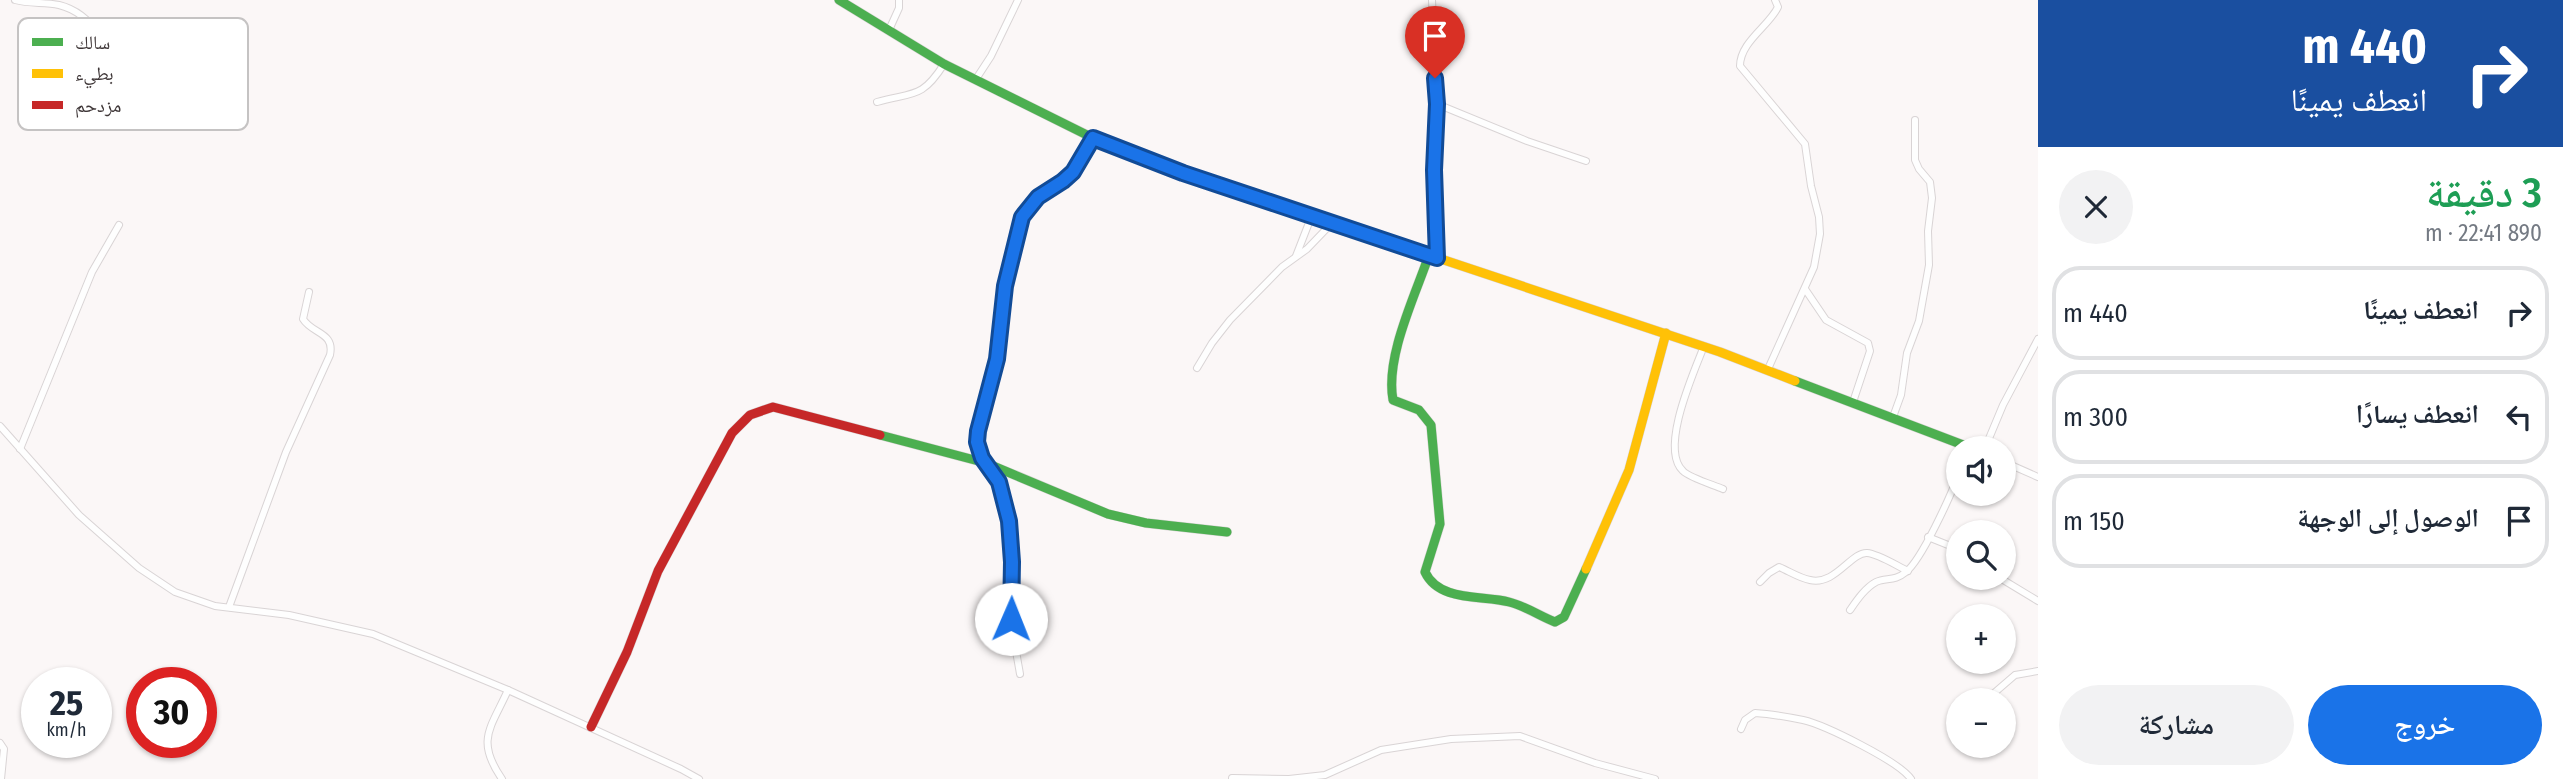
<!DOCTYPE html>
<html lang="ar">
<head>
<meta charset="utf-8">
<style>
	body { margin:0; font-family:"Fira Sans Condensed","Noto Naskh Arabic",sans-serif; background:#f2f2f3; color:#1f2937; direction:rtl; height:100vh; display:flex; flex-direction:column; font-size:26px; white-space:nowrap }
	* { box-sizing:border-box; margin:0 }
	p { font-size:23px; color:#747a83 }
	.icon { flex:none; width:38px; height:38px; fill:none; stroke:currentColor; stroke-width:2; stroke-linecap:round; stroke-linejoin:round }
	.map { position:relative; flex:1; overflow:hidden; direction:ltr }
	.drawer { display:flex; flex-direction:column; background:#fff; width:525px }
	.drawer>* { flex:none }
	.top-card { background:#1a4fa0; color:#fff; overflow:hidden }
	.fabs { position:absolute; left:1946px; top:436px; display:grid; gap:14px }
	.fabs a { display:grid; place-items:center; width:70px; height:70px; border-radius:50%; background:#fff; box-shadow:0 2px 5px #0004; font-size:35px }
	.speed { position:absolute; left:21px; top:667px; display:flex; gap:14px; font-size:35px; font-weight:700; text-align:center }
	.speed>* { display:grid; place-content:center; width:91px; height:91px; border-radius:50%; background:#fff; box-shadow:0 2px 5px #0004; line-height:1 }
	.speed small { font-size:18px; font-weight:400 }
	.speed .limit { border:10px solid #d22; background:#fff; color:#111 }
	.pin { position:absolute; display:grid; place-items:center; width:60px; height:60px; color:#fff; margin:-72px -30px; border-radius:50% 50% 50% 0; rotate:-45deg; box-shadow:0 0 7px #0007 }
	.pin .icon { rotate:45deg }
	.me { position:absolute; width:77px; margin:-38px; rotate:1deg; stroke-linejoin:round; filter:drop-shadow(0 0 5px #0008) }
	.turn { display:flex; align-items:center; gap:24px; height:147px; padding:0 21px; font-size:32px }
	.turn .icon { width:91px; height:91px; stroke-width:2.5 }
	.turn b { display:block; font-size:49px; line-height:60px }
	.round { display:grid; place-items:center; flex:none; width:74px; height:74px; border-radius:37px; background:#f2f2f3 }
	.summary { display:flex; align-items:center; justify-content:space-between; height:119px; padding:0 21px }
	h1 { font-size:42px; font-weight:600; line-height:52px; color:#1e9e55 }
	.primary-button { display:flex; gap:14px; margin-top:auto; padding:14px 21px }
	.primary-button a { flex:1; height:80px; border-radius:42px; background:#1a73e8; color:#fff; font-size:28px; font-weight:600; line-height:80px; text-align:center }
	.primary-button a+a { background:#f2f2f3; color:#1f2937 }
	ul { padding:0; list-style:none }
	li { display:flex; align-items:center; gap:21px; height:94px; margin:0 14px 10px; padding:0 7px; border:4px solid #e0e1e3; border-radius:28px }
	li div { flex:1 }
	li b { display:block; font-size:26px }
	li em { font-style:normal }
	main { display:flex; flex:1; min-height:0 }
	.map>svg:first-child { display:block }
</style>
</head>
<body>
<main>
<section class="drawer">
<div class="top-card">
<div class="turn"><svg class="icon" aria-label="right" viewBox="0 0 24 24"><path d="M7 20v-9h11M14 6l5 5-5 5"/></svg><div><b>440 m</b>انعطف يمينًا</div></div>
</div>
<div class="summary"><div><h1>3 دقيقة</h1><p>890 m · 22:41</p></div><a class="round"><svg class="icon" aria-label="close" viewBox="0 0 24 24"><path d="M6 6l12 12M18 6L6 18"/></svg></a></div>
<ul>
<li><svg class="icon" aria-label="right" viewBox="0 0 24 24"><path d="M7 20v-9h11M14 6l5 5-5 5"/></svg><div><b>انعطف يمينًا</b></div><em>440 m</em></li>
<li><svg class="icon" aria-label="left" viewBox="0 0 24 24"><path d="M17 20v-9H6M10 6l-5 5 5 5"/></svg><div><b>انعطف يسارًا</b></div><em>300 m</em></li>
<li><svg class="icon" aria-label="arrive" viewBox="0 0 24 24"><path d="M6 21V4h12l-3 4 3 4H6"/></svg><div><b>الوصول إلى الوجهة</b></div><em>150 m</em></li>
</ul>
<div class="primary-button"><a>خروج</a><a>مشاركة</a></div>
</section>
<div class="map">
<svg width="2038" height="779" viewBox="0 0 2038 779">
	<rect width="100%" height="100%" fill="#fbf7f7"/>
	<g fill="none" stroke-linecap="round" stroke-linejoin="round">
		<g stroke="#d9d4d5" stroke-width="8">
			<g id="street">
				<path d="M 15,0 C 30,4 44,2 59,5 C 96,14 111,53 124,86"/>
				<polyline points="1432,0 1437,104 1435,170 1437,258"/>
				<polyline points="889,30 899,8 899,0"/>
				<polyline points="976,79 991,56 1018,0"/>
				<path d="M 877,102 C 913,92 922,99 944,64"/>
				<polyline points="1437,104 1527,141 1586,161"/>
				<polyline points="1296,256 1312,215"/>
				<polyline points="1805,289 1826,320 1868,343 1870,351 1853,402"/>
				<path d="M 1704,346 C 1694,372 1659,449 1683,471 C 1690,478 1714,485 1723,489"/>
				<polyline points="1197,368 1212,343 1230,320 1282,267 1307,249 1332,223"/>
				<path d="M 1768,369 L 1814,267 L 1820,234 L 1819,217 L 1811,186 L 1805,144 L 1740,66 C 1740,42 1769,26 1778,7 L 1775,0"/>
				<polyline points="1893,417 1901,395 1907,353 1919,321 1929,265 1928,231 1932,198 1930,182 1919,169 1915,160 1915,120"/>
				<polyline points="0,426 79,515 139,568 175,592 215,606 289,615 373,634 508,690 681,769 699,779"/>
				<polyline points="1985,448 2003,405 2038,339"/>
				<polyline points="20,449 92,272 119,225"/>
				<polyline points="2004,462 2038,477"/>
				<polyline points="1928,537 1958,549"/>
				<polyline points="2000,578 2038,601"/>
				<path d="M 1760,582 L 1769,573 L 1779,567 C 1789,571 1799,578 1810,580 C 1835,586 1851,552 1867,553 C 1879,554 1897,566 1908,571"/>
				<path d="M 229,607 L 286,452 L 330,355 C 335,332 312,334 303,319 L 309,292"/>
				<path d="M 1850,610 C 1857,600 1865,588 1876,582 C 1886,577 1894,582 1906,572 C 1922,559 1950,497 1958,476"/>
				<path d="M 1020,674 C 1017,656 1013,638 1012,620 C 1008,578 1016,537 1003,495 C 996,470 976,459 978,431 L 997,359 L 1005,287 L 1022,217 L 1038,197 L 1063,181 L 1073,172 L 1093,138"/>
				<polyline points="1986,700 2015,675 2038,671"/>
				<path d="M 1741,729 L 1745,720 L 1755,713 C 1771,714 1788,717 1803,720 C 1825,725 1900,762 1911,779"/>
				<polyline points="0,743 4,749 1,779"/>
				<polyline points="1232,778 1289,779 1325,775 1381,750 1451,739 1520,736 1595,763 1655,779"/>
				<path d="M 502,779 C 475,740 491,728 508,690"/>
			</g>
		</g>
		<g stroke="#d9d4d5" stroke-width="10">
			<g id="fast">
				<polyline points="839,0 944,64 1093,138 1216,184"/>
				<path d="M 1429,255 C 1415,296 1385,357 1393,400 L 1419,410 L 1431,425 L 1440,524 L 1425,572 C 1439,602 1482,595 1509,602 C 1525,606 1540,616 1555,622 L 1564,617 L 1586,569"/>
				<polyline points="1795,381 1971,448"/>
				<polyline points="880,435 986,463 1108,514 1146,523 1227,532"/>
			</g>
		</g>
		<g stroke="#d9d4d5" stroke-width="10">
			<g id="slow">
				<polyline points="1216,184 1720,352 1795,381"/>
				<polyline points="1586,569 1629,470 1666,333"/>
			</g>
		</g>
		<g stroke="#d9d4d5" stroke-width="10">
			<polyline id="jam" points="591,727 627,652 658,571 732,433 750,415 773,407 880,435"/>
		</g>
		<use href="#street" stroke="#fefefe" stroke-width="6"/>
		<use href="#fast" stroke="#4caf50" stroke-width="9"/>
		<use href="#slow" stroke="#ffc107" stroke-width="9"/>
		<use href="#jam" stroke="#c62828" stroke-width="9"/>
	</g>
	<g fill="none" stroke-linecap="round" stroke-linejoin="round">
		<g stroke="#114b97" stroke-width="18">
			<polyline id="route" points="1011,619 1012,562 1009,521 999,482 982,458 977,442 978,431 997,359 1005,286 1022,217 1038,197 1063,181 1073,172 1093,138 1183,173 1437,258 1434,170 1437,104 1435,78"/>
		</g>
		<use href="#route" stroke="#1a73e8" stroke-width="12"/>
	</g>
	<rect x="18" y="18" width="230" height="112" rx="10" fill="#fff" stroke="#c5c3c3" stroke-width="2"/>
	<rect x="32" y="38" width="31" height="8" fill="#4caf50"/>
	<rect x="32" y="69" width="31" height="9" fill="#ffc107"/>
	<rect x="32" y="101" width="31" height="8" fill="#c62828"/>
	<g font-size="19" fill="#3f3738">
		<text x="75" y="49">سالك</text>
		<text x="75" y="80">بطيء</text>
		<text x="75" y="112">مزدحم</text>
	</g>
</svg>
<div class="fabs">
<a><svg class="icon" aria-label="sound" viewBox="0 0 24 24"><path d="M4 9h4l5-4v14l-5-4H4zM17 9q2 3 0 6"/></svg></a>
<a><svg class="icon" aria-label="search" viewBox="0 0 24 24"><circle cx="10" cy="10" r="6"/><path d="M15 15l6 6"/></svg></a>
<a>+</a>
<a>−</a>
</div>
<div class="speed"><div>25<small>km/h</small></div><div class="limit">30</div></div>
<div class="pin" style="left:1435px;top:78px;background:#d93025"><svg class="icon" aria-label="arrive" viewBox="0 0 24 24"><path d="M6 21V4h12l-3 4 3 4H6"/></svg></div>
<svg class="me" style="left:1011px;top:619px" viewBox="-20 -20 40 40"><circle r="19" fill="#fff"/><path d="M0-13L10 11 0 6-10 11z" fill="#1a73e8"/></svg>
</div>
</main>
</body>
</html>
